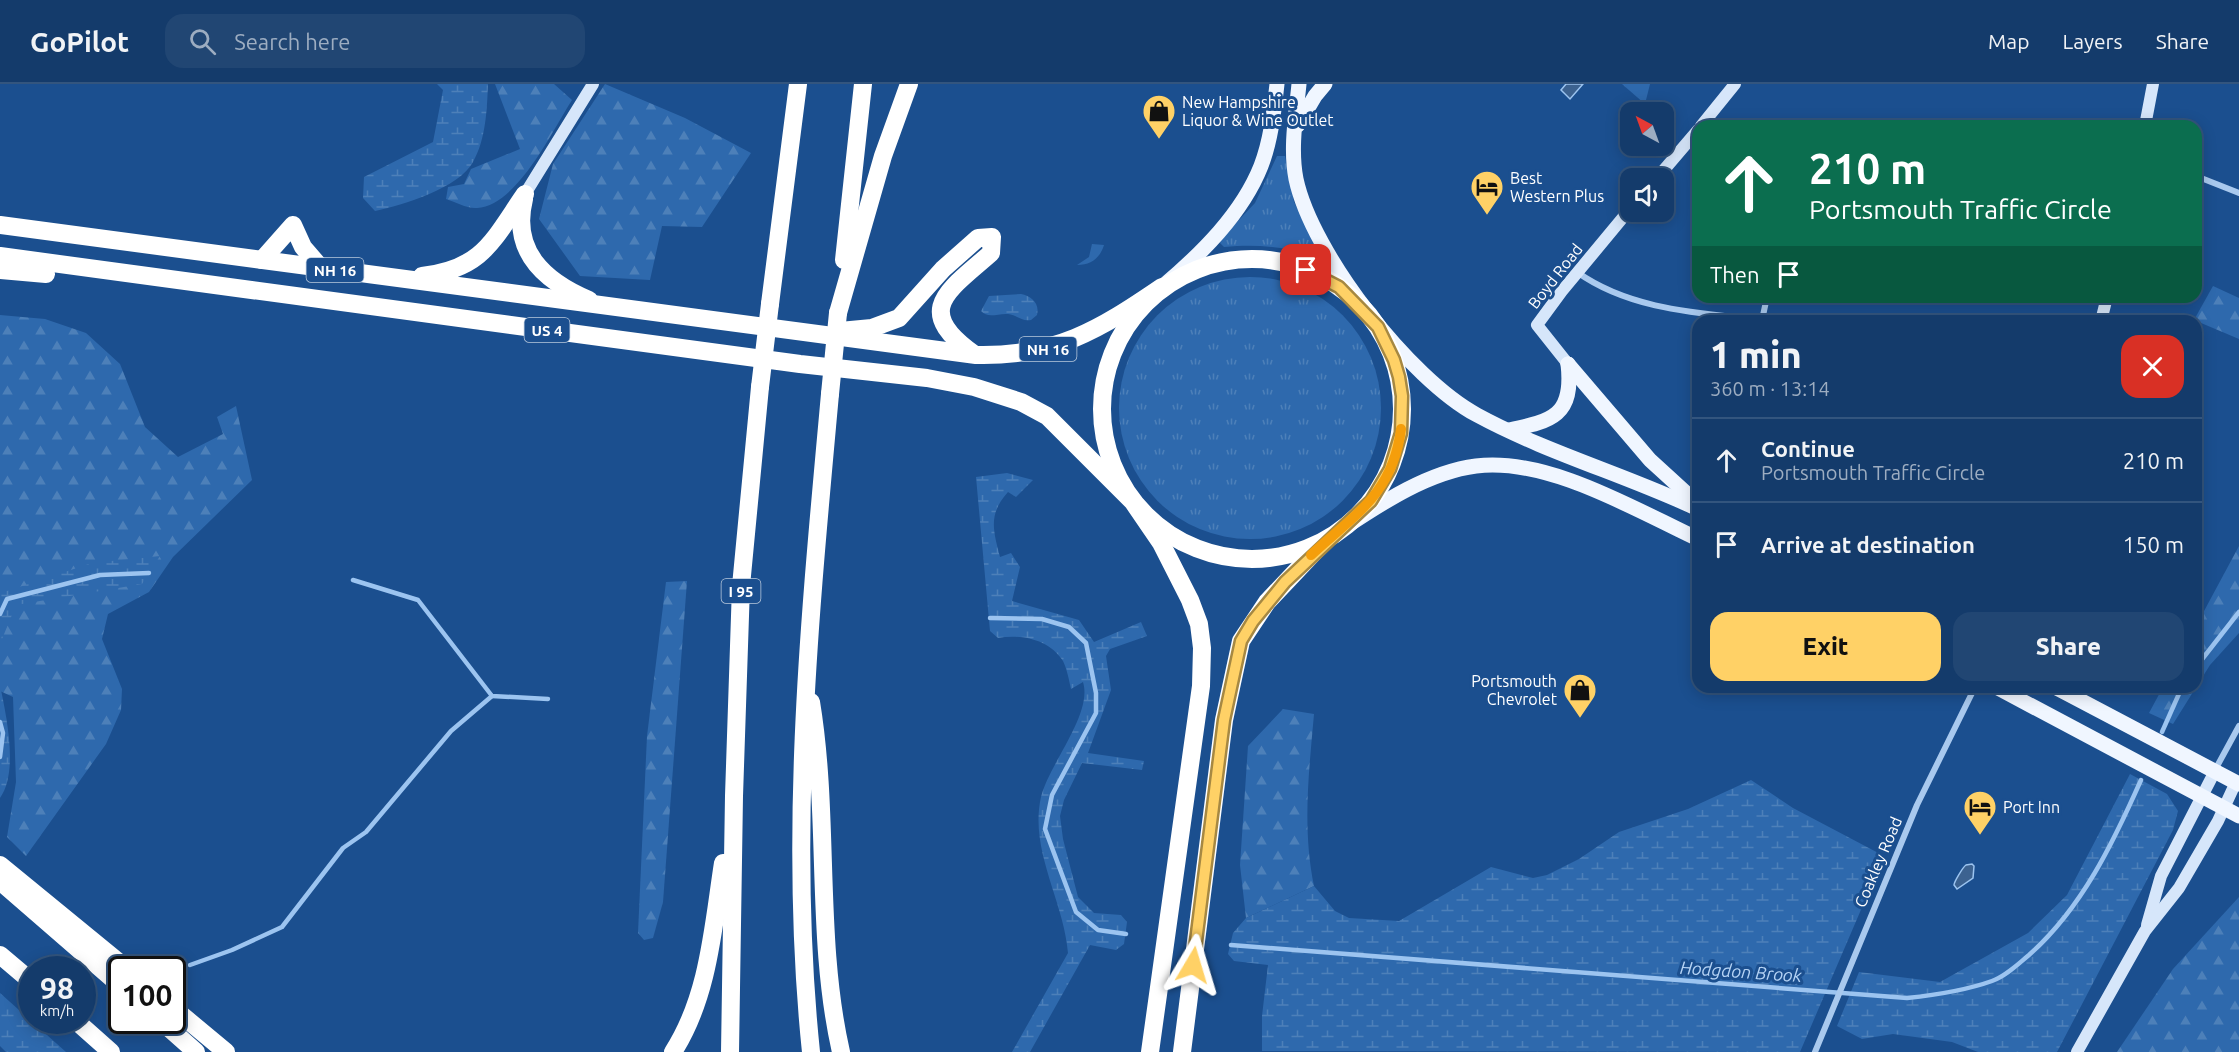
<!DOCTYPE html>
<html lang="en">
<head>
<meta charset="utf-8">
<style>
	body { margin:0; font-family:Ubuntu,sans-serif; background:#214673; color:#f1f3f6; height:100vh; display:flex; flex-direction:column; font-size:22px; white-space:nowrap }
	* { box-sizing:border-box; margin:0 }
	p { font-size:20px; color:#9dadc1 }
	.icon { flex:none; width:33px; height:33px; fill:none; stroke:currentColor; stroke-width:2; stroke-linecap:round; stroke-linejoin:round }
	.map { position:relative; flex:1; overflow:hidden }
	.side { position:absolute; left:1692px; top:231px; width:510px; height:378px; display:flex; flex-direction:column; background:#143b6b; border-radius:18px; box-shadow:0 3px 15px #0003,0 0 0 2px #33557e }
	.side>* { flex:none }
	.guide { position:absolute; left:1692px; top:36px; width:510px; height:183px; border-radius:18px; box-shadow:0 3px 15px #0003,0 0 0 2px #33557e; background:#0b6e4f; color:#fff; overflow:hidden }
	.needle { width:39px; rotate:319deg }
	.fabs { position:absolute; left:1620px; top:18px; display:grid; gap:12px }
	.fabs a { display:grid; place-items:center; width:54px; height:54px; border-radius:12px; background:#143b6b; box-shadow:0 3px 15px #0003,0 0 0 2px #33557e; font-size:30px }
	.speed { position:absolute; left:18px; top:872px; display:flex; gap:12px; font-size:30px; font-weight:700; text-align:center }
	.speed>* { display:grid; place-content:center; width:78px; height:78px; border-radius:50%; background:#143b6b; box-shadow:0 3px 15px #0003,0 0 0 2px #33557e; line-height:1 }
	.speed small { font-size:15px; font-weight:400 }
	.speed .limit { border:3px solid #111; border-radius:9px; background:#fff; color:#111 }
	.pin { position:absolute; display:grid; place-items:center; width:51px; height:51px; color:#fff; margin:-26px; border-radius:12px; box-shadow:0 3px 9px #0006 }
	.me { position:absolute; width:66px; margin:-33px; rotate:7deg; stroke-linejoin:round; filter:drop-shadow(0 0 4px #0008) }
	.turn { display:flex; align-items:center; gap:21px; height:126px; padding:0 18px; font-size:27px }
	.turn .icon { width:78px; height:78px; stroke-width:2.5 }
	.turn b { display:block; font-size:42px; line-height:51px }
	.then { display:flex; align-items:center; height:57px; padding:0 18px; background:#0003; gap:12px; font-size:22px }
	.round { display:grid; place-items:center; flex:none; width:63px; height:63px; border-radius:18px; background:#214673 }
	.summary { display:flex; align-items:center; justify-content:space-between; height:102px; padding:0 18px }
	h1 { font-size:36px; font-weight:800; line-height:45px }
	.primary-button { display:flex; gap:12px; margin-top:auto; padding:12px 18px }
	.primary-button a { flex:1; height:69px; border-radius:18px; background:#ffd166; color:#111; font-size:24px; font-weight:800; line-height:69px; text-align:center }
	.primary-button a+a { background:#214673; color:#f1f3f6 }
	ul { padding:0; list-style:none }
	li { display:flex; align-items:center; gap:18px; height:84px; padding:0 18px; border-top:2px solid #33557e }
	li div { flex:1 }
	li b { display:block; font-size:22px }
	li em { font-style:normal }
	header { display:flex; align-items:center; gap:36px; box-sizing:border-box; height:84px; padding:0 30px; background:#143b6b; border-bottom:2px solid #33557e }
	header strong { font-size:28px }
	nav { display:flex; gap:33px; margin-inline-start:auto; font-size:21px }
	.search { width:420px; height:54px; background:#214673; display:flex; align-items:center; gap:15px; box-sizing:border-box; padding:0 21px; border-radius:18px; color:#9dadc1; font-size:22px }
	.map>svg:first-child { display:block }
</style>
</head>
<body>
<header>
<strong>GoPilot</strong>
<div class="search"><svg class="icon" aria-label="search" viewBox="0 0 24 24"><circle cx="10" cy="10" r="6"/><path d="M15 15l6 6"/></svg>Search here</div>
<nav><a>Map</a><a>Layers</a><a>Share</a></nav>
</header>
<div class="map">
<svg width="2239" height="968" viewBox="0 0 2239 968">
	<defs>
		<pattern id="grass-tufts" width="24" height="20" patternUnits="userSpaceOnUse" patternTransform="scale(1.5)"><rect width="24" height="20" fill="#2e69ad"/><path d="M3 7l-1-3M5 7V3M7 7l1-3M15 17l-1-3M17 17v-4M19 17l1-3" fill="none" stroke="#4d80b9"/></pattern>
		<pattern id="forest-firs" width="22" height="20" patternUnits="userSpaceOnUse" patternTransform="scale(1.5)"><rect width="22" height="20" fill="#2e69ad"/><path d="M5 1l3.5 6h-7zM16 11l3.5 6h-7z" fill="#4d80b9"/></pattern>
		<pattern id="wetland-marsh" width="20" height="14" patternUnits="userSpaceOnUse" patternTransform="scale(1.5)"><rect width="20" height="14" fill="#2e69ad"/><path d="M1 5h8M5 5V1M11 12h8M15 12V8" fill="none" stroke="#4d80b9"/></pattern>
	</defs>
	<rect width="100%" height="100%" fill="#1b4f8f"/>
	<g fill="url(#grass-tufts)">
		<path d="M 1277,72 L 1285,72 L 1294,118 L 1316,161 L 1316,170 L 1312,172 C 1282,162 1255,160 1224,163 L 1220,159 L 1221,155 L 1255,119 Z"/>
		<path d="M 1092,160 L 1104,161 C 1100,174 1091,181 1077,181 L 1089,173 Z"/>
		<circle cx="1250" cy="324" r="131"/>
	</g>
	<g fill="url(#forest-firs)">
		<path d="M 495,0 L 554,0 L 572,16 C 552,47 517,122 477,124 C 468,125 455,118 446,115 L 448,103 L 464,100 L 471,85 L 520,65 Z"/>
		<polygon points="605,0 685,34 751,69 702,143 662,142 650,196 580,192 539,135 553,80"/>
		<polygon points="1622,0 1650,0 1645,20"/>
		<polygon points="2213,202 2239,214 2239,255 2194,236"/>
		<polygon points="0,231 45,235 86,249 120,280 145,343 178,373 223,350 217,333 236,322 252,396 173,473 149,508 108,530 102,555 122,605 121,626 106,660 26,772 7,753 16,698 13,613 0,607"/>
		<polygon points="2239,462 2239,549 2210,581 2173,640 2149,629 2163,603 2196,603 2196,542"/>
		<polygon points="687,497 663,818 653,854 644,856 638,849 647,652 666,498"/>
		<path d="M 1283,625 L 1314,630 C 1309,687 1302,744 1314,802 L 1246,834 L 1240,781 L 1248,662 Z"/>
		<polygon points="2239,813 2239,968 2117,968 2173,885"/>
	</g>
	<g fill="url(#wetland-marsh)">
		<path d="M 437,0 L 488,0 C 487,25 486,55 473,78 C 459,104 403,121 375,127 L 363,114 L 364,93 L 433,58 L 443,6 Z"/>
		<path d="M 1021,210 C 1031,212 1040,219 1037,231 L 1031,236 C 1022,238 1017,231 1008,230 C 998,229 988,235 981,227 L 989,212 Z"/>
		<path d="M 1007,389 L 1033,396 L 1016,413 L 1008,408 C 988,430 993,446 1000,473 L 1011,469 L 1020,483 L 1012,517 L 1079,536 L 1094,558 L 1141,538 L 1147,552 L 1110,565 L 1106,572 L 1111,606 L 1088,669 L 1144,677 L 1142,686 L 1082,679 L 1064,716 L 1060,732 L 1063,755 L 1078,813 L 1094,829 L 1121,831 L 1127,838 L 1124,860 L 1116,866 L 1090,861 L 1030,968 L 1012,968 L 1068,869 C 1064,817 1029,766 1041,713 C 1049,680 1093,630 1083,598 L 1071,605 C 1069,596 1067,585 1063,577 C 1049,555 1021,550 998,554 L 990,547 L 976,393 Z"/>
		<polygon points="160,472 142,500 16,521 0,560 0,506 7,507 92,479"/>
		<path d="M 0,601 C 6,631 19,687 0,714 Z"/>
		<polygon points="2130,690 2167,710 2178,727 2173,746 2057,968 1978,968 1952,958 1893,950 1862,955 1837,942 1859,888 1940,898 2028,849 2067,811"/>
		<polygon points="1751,696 1793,724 1884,772 1800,968 1262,967 1262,932 1268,881 1234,877 1228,870 1233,849 1246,834 1314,802 1335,827 1349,834 1399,837 1491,783 1533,794 1547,791 1579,775 1619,748 1688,725"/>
		<polygon points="0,909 66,968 6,968 0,962"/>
	</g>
	<g fill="#3c6290" stroke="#9cc4f0" stroke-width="1.5">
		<polygon points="1566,0 1583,0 1570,15 1561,6"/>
		<path d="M 1972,780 L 1974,782 L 1973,794 L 1957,805 L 1954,801 C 1954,798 1963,783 1966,781 Z"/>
	</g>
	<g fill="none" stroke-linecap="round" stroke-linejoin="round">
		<g stroke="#9cc4f0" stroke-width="4.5">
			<polyline points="353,496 418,516 492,612 548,615"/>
			<polyline points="0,530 7,515 100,491 149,489"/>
			<polyline points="990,534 1042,535 1069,543 1086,559 1096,609 1096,629 1052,711 1045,745 1076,828 1098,846 1126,850"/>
			<polyline points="2196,583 2239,528"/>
			<polyline points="0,638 3,649 0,673"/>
			<polyline points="2162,648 2182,603"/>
			<path d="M 1231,861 L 1907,914 C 1936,911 1964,907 1992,897 C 2006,892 2018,880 2029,871 C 2082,824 2113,759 2141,696"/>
			<polyline points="190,881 232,866 282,843 343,764 366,748 451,647 492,612"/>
		</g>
		<g stroke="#a9c9ee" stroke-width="6">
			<polyline points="2196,92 2239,109"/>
			<path d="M 1577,188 C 1630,226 1699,229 1762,236 L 1767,213"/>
			<polyline points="2215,686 2239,642"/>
			<polyline points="1815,968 1917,721 1975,603"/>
		</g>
		<g stroke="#d6e6fa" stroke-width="12">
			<polyline points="1701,42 1735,0"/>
			<polyline points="2145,42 2153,0"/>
			<polyline points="1657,94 1698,46"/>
			<polyline points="525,110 593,0"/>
			<polyline points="2101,237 2107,213"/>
			<polyline points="1568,280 1537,241 1562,207 1630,125"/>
			<polyline points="2147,841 2161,792 2215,687"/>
			<polyline points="2077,968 2145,847 2179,804 2218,737 2236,698"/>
		</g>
		<g stroke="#f0f6ff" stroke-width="15">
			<path d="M 1299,0 C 1296,31 1290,64 1296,95 C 1312,170 1410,295 1477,331 C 1547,369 1626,391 1698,425"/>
			<polyline points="1298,41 1315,12 1325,0"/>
			<path d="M 1162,203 C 1201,170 1242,130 1261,82 C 1271,56 1274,27 1277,0"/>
			<polyline points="1568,280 1650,376 1696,418"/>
			<path d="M 1509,346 C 1552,337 1574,332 1568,280"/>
			<path d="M 1344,444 C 1383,418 1429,388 1476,382 C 1547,373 1634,425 1698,455"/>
			<polyline points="1996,603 2239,732"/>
			<polyline points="2055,603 2239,700"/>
		</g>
		<g stroke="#fff" stroke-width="18">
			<path d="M 524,115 C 511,167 544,197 589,216"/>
			<path d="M 0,141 L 976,271 C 1055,273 1099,246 1162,203"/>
			<polyline points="0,172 800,280 927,294 974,303 1021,318 1047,332 1133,418 1161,459 1190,516 1199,540 1202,564 1201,602 1150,968"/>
			<circle cx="1252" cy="325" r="150"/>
			<polyline points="262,176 293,141 303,163 321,184"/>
			<polyline points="844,176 863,0"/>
			<polyline points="0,186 46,190"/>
			<path d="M 422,192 C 483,185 493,156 525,110"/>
			<polyline points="770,220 798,0"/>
			<polyline points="838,229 883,72 909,0"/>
			<path d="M 840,247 L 872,244 L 899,234 L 943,185 L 978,154 L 992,153 L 991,169 C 948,207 912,226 974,270"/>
			<path d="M 811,618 C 830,733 815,854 841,968"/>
			<polyline points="0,781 127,885"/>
			<polyline points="0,797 122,903"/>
			<polyline points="0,871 32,898"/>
			<polyline points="172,923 226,968"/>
			<polyline points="75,936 111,968"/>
			<polyline points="160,936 196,968"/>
			<path d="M 673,968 C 709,912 713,843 723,779"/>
			<polyline points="730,968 734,712 741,502 760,303"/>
			<path d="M 811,968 C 788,747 810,530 830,310"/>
			<polyline points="1182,968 1224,636 1241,557 1267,518 1319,463"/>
		</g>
		<g stroke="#fff" stroke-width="18">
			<polyline points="760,303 770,220"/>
			<polyline points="830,310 838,229"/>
		</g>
	</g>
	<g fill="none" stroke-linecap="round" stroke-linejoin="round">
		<g stroke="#a68842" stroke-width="15">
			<polyline id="route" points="1193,881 1224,636 1241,557 1253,537 1285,498 1371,417 1390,385 1401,349 1402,312 1399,293 1394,276 1378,243 1339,203 1306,186"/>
		</g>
		<use href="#route" stroke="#ffd166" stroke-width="10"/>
		<path stroke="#f59e0b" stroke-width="10" d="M 1311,471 C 1354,431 1393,410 1401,345"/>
	</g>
	<defs>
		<g id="shop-pin" transform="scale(1.725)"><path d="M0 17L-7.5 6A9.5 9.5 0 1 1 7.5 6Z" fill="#ffd166" stroke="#1b4f8f"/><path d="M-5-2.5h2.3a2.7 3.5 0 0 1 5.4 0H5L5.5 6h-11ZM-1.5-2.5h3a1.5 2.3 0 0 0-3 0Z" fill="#111"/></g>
		<g id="hotel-pin" transform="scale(1.725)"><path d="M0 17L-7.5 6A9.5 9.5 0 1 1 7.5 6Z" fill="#ffd166" stroke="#1b4f8f"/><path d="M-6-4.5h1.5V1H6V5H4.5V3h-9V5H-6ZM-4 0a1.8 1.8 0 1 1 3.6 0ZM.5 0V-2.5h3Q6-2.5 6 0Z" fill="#111"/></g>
	</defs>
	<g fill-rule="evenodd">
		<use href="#shop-pin" x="1159" y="27"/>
		<use href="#hotel-pin" x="1487" y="103"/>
		<use href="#shop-pin" x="1580" y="606"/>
		<use href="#hotel-pin" x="1980" y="723"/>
	</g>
	<g text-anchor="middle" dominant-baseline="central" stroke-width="6" stroke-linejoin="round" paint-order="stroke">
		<g fill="#1b4f8f" stroke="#bbcadd" stroke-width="1.5">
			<rect x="306.5" y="174" width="57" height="24" rx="4.5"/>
			<rect x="524.5" y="234" width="45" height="24" rx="4.5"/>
			<rect x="1019.5" y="253" width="57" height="24" rx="4.5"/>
			<rect x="721.5" y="495" width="39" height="24" rx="4.5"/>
		</g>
		<g font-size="15" font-weight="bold" fill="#fff">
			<text x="335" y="186">NH 16</text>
			<text x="547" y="246">US 4</text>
			<text x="1048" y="265">NH 16</text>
			<text x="741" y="507">I 95</text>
		</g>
		<g font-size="16" fill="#fff" stroke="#1b4f8f" text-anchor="start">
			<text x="1182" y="18">New Hampshire<tspan x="1182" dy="18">Liquor &amp; Wine Outlet</tspan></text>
			<text x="1510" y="94">Best<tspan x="1510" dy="18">Western Plus</tspan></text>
			<text x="1557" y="597" text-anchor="end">Portsmouth<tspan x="1557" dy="18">Chevrolet</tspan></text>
			<text x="2003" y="723">Port Inn</text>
		</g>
		<g font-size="16" fill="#fff" stroke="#1b4f8f">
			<text transform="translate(1555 192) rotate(-52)">Boyd Road</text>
			<text transform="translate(1878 778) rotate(-67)">Coakley Road</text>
		</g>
		<g font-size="18" font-style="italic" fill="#b5d3f5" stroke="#1b4f8f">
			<text transform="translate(1741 887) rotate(4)">Hodgdon Brook</text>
		</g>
	</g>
</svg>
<div class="fabs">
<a><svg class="needle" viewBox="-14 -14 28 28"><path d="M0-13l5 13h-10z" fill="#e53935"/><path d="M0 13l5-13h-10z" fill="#9dadc1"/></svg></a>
<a><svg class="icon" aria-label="sound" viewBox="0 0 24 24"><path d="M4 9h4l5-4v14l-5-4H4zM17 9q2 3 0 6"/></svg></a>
</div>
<div class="speed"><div>98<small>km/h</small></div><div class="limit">100</div></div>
<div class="pin" style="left:1306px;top:186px;background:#d93025"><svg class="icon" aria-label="arrive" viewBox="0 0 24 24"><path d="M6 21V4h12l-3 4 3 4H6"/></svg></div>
<svg class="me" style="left:1193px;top:881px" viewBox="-20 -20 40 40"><path d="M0-17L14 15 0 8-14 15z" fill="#ffd166" stroke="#fff" stroke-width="4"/></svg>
<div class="guide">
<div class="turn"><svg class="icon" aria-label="ahead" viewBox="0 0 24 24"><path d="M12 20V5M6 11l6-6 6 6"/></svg><div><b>210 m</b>Portsmouth Traffic Circle</div></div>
<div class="then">Then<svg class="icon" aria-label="arrive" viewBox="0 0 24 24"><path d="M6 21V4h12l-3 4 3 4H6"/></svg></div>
</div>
<section class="side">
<div class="summary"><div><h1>1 min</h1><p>360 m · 13:14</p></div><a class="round" style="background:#d93025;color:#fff"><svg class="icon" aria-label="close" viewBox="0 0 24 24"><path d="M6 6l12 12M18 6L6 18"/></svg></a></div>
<ul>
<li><svg class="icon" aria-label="ahead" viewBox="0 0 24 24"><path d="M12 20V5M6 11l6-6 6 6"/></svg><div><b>Continue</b><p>Portsmouth Traffic Circle</p></div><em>210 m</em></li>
<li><svg class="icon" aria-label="arrive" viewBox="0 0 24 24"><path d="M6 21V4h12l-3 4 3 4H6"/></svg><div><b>Arrive at destination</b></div><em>150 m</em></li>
</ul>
<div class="primary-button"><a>Exit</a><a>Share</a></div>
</section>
</div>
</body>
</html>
